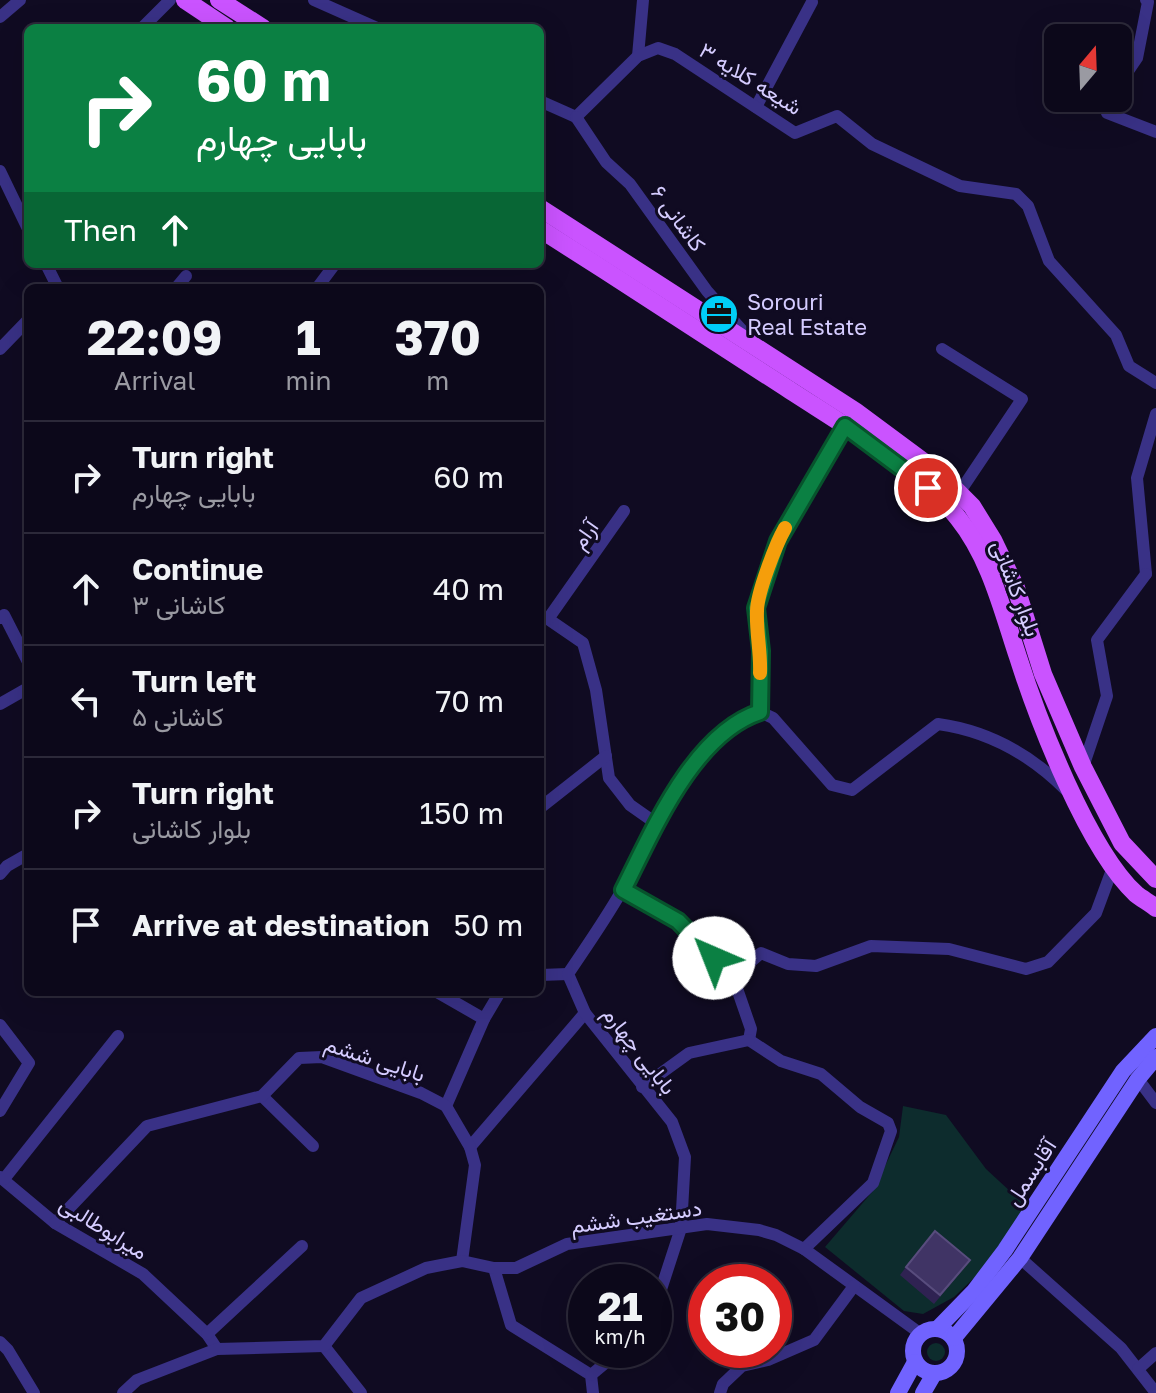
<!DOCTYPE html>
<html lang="en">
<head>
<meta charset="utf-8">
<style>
	body { margin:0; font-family:"Golos Text",Vazirmatn,sans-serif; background:#1a1627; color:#f1f3f6; height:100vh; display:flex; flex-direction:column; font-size:30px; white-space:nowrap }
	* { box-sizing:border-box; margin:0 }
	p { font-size:26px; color:#9a9aa2 }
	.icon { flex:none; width:44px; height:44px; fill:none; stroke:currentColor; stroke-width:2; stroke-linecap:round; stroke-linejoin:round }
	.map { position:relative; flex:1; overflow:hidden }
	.side { position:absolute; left:24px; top:284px; width:520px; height:712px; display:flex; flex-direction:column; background:#0c081a; border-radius:12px; box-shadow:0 8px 32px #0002,0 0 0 2px #2c2939 }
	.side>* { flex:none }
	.banner { position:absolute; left:24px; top:24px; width:520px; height:244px; border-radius:12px; box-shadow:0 8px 32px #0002,0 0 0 2px #2c2939; background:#0b8043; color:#fff; overflow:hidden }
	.needle { width:52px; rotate:19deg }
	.tools { position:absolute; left:1044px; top:24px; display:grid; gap:16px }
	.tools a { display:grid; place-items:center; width:88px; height:88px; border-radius:12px; background:#0c081a; box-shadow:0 8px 32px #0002,0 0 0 2px #2c2939; font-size:40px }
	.speed { position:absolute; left:568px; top:1264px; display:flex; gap:16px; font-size:40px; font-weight:700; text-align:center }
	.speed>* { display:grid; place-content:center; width:104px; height:104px; border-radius:50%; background:#0c081a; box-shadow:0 8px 32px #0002,0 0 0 2px #2c2939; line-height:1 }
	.speed small { font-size:20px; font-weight:400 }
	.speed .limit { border:12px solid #d22; background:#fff; color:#111 }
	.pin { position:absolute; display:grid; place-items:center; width:68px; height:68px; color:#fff; margin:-34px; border:4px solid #fff; border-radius:50%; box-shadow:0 2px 8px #0007 }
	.me { position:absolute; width:88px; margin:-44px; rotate:316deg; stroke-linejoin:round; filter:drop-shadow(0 0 6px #0008) }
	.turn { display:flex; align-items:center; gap:28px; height:168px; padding:0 40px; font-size:36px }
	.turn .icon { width:104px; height:104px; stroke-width:2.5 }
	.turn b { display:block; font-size:56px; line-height:68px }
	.then { display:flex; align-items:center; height:76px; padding:0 40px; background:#0003; gap:16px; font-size:30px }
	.eta { display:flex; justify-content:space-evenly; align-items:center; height:136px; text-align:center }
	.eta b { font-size:48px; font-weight:700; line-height:56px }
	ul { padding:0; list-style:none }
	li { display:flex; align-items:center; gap:24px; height:112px; padding:0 40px; border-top:2px solid #2c2939 }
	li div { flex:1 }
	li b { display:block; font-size:30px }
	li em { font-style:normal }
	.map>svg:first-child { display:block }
</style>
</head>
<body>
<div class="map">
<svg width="1156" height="1393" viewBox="0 0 1156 1393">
	<rect width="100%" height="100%" fill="#100b22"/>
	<g fill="#0d2c2d">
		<polygon points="903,1106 946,1115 986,1169 1025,1205 994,1259 954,1297 923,1314 904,1311 825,1247 873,1191 899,1137"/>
		<circle cx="936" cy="1352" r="9"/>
	</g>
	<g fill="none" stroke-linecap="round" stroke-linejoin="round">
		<g stroke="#393186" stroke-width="12">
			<polyline points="314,0 377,28"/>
			<polyline points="0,17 20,0"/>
			<polyline points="142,28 170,0"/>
			<polyline points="638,56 643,0"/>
			<polyline points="1118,86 1137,58 1148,2 1146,0"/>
			<polyline points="1113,98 1107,113 1156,132"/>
			<polyline points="540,101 576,117"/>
			<polyline points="756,107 812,2"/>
			<polyline points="576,117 638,56 658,48 675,54 795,133 837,116 872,144 960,186 1016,194 1028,206 1049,261 1116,335 1129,366 1156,383"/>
			<polyline points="576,117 606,162 630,184 707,291 748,337"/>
			<polyline points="0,171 28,229"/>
			<polyline points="46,264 58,288"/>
			<polyline points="176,288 186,276"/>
			<polyline points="317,288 335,264"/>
			<polyline points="0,349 28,320"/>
			<polyline points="942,349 1022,399 959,493"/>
			<polyline points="1146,574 1137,478 1156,414"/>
			<polyline points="540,617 548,619 583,643 596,690 609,778 630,805 657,824"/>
			<polyline points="0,618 4,615 28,662"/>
			<polyline points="548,619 624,511"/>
			<polyline points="0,704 28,688"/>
			<polyline points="760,712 761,651 756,608 778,541 845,426"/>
			<polyline points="1083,767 1107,696 1097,640 1146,574"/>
			<polyline points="540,808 606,756"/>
			<polyline points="0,874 7,866 28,854"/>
			<polyline points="623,890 678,921 733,977 751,1029 749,1040"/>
			<polyline points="540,975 568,974"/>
			<polyline points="733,977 761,953 788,964 816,966 871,946 949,949 1026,969 1048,962 1096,913 1113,867"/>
			<polyline points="437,992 484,1019"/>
			<polyline points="0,1025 29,1063 0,1111"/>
			<polyline points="749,1040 781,1061 821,1074 860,1107 888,1123 891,1131 873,1183 804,1249"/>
			<polyline points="1138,1079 1156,1103"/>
			<polyline points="642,1087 689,1053 749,1040"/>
			<polyline points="262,1096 313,1146"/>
			<polyline points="446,1106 484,1019 500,992"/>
			<polyline points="470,1147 585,1013"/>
			<polyline points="0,1177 55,1223 143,1274 207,1334 217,1349"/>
			<polyline points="4,1179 118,1036"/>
			<polyline points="55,1223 147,1126 262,1096 299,1058 322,1057 421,1093 446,1106 470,1147 475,1165 462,1261"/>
			<polyline points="1020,1258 1121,1348 1156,1393"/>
			<polyline points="494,1268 511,1325 591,1375 593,1393"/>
			<path d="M 654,1311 L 681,1228 L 685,1157 L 672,1122 L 585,1013 L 568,974 C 586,947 605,920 621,892 C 657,833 688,736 760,712 L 773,718 L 832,785 L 852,790 L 938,724 C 989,731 1030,754 1066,790"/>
			<polyline points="207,1334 302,1246"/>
			<polyline points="0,1342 8,1350 34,1393"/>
			<polyline points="324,1346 361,1393"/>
			<polyline points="1138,1369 1156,1353"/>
			<polyline points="591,1375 621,1350"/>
			<polyline points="123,1393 137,1380 217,1349 324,1346 361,1298 426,1268 462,1261 494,1268 516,1268 567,1244 707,1224 759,1230 776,1235 804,1249 921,1334"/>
			<polyline points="720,1393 723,1384 742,1366 768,1360 814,1340 854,1286"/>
		</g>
		<g stroke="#7163ff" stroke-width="16">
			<circle cx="935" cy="1351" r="22"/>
			<polyline points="937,1329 974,1291 1005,1250 1123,1071 1156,1036"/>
			<polyline points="954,1338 1020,1258 1138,1079 1156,1057"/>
			<polyline points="898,1393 915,1362"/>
			<polyline points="923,1393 934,1374"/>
		</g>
		<g stroke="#ca53ff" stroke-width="18">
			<polyline points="185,0 227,28"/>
			<polyline points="219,0 263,28"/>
			<polyline points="540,208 855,411 940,474 972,506 993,540 1016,588 1043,674 1083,767 1122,843 1156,879"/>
			<path d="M 540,229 C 622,281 703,334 785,387 C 838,422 919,468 958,518 C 990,558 1002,609 1018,657 C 1038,720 1088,850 1136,894 C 1142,899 1150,903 1156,908"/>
		</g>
	</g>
	<polygon fill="#2f2252" points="906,1267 964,1268 934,1304 900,1275"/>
	<polygon fill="#403465" stroke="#584c7d" stroke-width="2" points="935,1231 970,1260 940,1295 906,1267"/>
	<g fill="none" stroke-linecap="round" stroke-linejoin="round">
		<g stroke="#07532c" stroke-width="20">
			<path id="route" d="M 714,958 L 678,921 L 623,890 C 653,831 693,734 760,712 L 761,651 L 756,608 L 778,541 L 845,426 L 928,488"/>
		</g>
		<use href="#route" stroke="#0b8043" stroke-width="14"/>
		<path stroke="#f59e0b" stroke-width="14" d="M 760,673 C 761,652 756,632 757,611 C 757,593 776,544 785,528"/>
	</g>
	<defs>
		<g id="office-disc" transform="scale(2)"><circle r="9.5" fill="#00cef7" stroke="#100b22"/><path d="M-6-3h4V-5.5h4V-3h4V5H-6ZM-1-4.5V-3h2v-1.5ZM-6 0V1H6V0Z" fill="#111"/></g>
	</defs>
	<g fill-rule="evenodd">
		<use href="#office-disc" x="719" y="314"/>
	</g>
	<g text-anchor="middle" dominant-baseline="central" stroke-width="6" stroke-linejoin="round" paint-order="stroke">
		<g font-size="22" fill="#d5ccff" stroke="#100b22">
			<text transform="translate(751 78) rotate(32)">شیعه کلایه ۳</text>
			<text transform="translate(679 218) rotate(54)">کاشانی ۶</text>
			<text transform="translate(584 534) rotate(-55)">آرام</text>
			<text transform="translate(1017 588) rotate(69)">بلوار کاشانی</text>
			<text transform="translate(640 1050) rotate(52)">بابایی چهارم</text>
			<text transform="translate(375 1058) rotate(18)">بابایی ششم</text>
			<text transform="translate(1030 1172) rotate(-57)">آقابسمل</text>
			<text transform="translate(636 1216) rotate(-8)">دستغیب ششم</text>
			<text transform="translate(104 1227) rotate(32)">میرابوطالبی</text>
		</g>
		<g font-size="22" fill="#d5ccff" stroke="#100b22" text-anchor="start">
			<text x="747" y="301">Sorouri<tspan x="747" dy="25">Real Estate</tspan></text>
		</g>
	</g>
</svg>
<div class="tools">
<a><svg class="needle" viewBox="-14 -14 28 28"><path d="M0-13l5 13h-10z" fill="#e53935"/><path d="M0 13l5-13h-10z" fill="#9a9aa2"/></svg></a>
</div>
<div class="speed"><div>21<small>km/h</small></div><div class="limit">30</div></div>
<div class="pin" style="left:928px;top:488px;background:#d93025"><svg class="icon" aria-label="arrive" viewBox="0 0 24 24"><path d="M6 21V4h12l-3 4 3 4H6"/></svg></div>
<svg class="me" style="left:714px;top:958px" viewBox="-20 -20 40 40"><circle r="19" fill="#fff"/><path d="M0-13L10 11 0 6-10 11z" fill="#0b8043"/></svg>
<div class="banner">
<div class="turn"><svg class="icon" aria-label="right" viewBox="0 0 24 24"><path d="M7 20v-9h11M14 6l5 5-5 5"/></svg><div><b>60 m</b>بابایی چهارم</div></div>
<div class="then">Then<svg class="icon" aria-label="ahead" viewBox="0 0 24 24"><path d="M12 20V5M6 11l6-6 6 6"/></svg></div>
</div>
<section class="side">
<div class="eta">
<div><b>22:09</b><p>Arrival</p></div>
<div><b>1</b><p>min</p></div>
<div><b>370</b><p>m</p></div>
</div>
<ul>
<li><svg class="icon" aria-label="right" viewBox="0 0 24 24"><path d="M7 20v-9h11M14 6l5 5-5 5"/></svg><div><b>Turn right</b><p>بابایی چهارم</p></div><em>60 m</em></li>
<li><svg class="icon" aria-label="ahead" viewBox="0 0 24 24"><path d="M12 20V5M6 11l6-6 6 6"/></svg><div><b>Continue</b><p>کاشانی ۳</p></div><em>40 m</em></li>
<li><svg class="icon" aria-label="left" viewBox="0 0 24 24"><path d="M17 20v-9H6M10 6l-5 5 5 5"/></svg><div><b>Turn left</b><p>کاشانی ۵</p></div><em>70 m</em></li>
<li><svg class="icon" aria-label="right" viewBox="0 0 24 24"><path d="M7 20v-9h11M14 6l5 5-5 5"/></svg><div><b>Turn right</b><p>بلوار کاشانی</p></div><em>150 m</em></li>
<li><svg class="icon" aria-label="arrive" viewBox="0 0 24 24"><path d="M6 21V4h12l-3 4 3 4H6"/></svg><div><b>Arrive at destination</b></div><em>50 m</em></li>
</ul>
</section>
</div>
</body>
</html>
